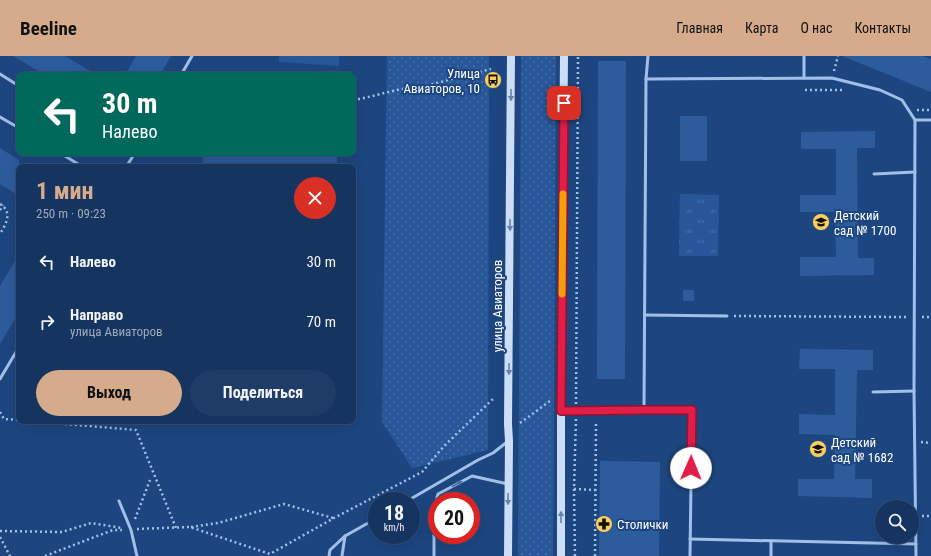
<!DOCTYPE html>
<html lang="ru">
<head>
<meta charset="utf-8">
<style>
	body { margin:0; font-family:"Roboto Condensed",sans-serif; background:#1f3c66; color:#f1f3f6; height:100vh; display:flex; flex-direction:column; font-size:15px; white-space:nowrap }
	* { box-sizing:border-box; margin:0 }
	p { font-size:13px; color:#9eaabd }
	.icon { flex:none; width:22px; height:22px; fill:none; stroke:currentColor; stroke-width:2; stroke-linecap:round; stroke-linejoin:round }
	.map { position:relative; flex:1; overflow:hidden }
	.details { position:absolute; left:16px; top:108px; width:340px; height:260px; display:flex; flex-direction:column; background:#163460; border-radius:8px; box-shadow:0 4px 16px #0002,0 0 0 1px #354f75 }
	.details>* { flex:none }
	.top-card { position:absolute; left:16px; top:16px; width:340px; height:84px; border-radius:8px; box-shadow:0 4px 16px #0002,0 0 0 1px #354f75; background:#00695c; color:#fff; overflow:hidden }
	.fabs { position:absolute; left:875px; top:444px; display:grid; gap:8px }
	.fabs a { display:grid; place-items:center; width:44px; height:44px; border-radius:50%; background:#163460; box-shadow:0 4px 16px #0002,0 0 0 1px #354f75; font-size:20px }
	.speed { position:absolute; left:368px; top:436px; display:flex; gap:8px; font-size:20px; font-weight:700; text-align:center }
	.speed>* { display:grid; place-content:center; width:52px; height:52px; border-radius:50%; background:#163460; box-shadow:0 4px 16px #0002,0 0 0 1px #354f75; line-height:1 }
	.speed small { font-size:10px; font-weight:400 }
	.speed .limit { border:6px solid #d22; background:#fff; color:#111 }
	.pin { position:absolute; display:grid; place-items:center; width:34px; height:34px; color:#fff; margin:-17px; border-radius:8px; box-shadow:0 2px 6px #0006 }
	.me { position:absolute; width:44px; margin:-22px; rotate:1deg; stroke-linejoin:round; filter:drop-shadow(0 0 3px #0008) }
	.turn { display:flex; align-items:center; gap:14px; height:84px; padding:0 20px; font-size:18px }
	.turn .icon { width:52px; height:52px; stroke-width:2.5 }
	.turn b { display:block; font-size:28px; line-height:34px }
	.round { display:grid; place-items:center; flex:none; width:42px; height:42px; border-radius:21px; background:#1f3c66 }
	.overview { display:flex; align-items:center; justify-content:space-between; height:68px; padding:0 20px }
	h1 { font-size:24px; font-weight:700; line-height:30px; color:#d6ab8b }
	.cta { display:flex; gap:8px; margin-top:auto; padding:8px 20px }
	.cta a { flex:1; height:46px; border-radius:24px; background:#d6ab8b; color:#111; font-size:16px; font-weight:700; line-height:46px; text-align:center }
	.cta a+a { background:#1f3c66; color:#f1f3f6 }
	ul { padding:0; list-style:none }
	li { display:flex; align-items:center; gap:12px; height:60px; padding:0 20px }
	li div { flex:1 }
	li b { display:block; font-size:15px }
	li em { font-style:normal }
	header { display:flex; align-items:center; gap:24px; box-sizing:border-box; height:56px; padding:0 20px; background:#d6ab8b; color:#111 }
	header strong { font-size:19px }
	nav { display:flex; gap:22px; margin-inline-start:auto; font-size:14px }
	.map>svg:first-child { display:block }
</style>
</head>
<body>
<header>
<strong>Beeline</strong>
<nav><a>Главная</a><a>Карта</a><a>О нас</a><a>Контакты</a></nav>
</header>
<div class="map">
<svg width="931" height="500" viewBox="0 0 931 500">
	<defs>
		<pattern id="grass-dots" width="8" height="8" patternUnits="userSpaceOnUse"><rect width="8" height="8" fill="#275798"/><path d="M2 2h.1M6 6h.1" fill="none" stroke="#4770a7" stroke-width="1.8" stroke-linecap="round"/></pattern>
		<pattern id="park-tufts" width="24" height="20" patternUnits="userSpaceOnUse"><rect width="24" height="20" fill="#275798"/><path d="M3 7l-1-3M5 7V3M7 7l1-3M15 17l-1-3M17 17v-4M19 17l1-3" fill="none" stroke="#4770a7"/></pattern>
	</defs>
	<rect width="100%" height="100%" fill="#1d4680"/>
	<g fill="url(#grass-dots)">
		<polygon points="387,0 489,0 488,394 412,412 382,366"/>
		<polygon points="521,0 556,0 553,500 518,500"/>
	</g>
	<polygon fill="url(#park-tufts)" points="680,138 719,139 718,200 679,200"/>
	<polygon fill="#275798" points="279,0 339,0 339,10 279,6"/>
	<g fill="#2d5c9d">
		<polygon points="13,0 65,0 97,19 45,19"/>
		<polygon points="136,0 171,0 160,19 125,19"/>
		<polygon points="842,0 923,0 931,3 931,36"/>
		<polygon points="598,5 626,5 625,323 597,323"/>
		<rect x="680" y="60" width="27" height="45"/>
		<polygon points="875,75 875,92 857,92 858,202 874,202 874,219 800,220 800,201 836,201 835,156 800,156 800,139 836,139 836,93 801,93 801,76"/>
		<polygon points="0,92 19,104 19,140 0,128"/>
		<rect x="203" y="97" width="134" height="14"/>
		<polygon points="19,198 19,256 0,288 0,230"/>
		<rect x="683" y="234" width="11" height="11"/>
		<polygon points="800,293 873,294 873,314 857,314 855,423 872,423 872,442 798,440 798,423 834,423 835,379 799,378 799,358 835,359 835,313 799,313"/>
		<polygon points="600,405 660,406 659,500 599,500"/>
	</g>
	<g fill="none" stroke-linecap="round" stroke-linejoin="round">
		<g stroke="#a1c0e9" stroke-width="2.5" stroke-dasharray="2 3" stroke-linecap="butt">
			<polyline points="834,15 838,0"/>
			<polyline points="805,34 845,34"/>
			<polyline points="353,43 360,43 401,33 425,30 491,13"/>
			<polyline points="917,54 931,54"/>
			<path d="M 0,148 C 13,156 6,168 0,178"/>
			<polyline points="0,154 3,149"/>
			<polyline points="734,260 907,261"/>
			<polyline points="922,261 931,261"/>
			<polyline points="576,348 578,0"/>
			<polyline points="0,356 4,363 19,364"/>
			<polyline points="30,365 136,374 176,472"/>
			<polyline points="520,367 550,345"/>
			<polyline points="921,386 931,387"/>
			<polyline points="574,433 596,434"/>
			<polyline points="922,460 931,460"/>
			<polyline points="135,463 150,424"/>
			<polyline points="191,471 218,467 284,448 333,462"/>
			<polyline points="137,473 190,471 270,498 334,462 422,416 444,390 494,342"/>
			<polyline points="0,475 62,476 91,467 122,472"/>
			<polyline points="0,481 10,500"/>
			<polyline points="45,500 113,474 122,474"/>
			<polyline points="575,500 574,433 576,363"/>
			<polyline points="595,500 596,365"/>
		</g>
		<g stroke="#a1c0e9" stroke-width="3">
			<polyline points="0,18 19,30"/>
			<polyline points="181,19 192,0"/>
			<polyline points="804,22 804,0"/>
			<polyline points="646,23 648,0"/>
			<polyline points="0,61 19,72"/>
			<polyline points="915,64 931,64"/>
			<polyline points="60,97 83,111"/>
			<polyline points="126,111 135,97"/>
			<polyline points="874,118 915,116"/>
			<polyline points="645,259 727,260"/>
			<polyline points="0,323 19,291"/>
			<polyline points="873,336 914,335"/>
			<polyline points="644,354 646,23 832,22 880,34 902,44 915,64 914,335 916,500"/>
			<polyline points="561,355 644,354 692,355 690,500"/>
			<polyline points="119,445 131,474 137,500"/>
			<polyline points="407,445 478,404 493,397 507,386"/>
			<polyline points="690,483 916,488"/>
			<polyline points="329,500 330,494 345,480 377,462"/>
			<polyline points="342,500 345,480"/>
			<polyline points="434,500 434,453 438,438 472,420 508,428"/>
			<polyline points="771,500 771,485"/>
		</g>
		<g stroke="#ccdef7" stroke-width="8">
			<polyline points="508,500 509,385 508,368 511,0"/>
			<polyline points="561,500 561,344 564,0"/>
		</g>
	</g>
	<defs><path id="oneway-solid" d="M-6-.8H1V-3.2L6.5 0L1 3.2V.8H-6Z"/></defs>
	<g fill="#6383b0">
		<use href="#oneway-solid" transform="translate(511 39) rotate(90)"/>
		<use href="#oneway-solid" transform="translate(510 169) rotate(90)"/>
		<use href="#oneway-solid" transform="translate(509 313) rotate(90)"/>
		<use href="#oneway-solid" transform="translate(508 443) rotate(90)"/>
		<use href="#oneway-solid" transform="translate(561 461) rotate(-90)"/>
	</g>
	<use fill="#4b71a5" href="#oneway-solid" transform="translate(457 428) rotate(-28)"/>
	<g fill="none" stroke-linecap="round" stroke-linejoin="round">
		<g stroke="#92132f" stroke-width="10">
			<polyline id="route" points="564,47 561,355 644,354 692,354 691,412"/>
		</g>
		<use href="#route" stroke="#e11d48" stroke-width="7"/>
		<polyline stroke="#f59e0b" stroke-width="7" points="562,238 563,138"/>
	</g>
	<defs>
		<g id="bus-disc" transform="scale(0.9)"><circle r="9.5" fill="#f8d060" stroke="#1d4680"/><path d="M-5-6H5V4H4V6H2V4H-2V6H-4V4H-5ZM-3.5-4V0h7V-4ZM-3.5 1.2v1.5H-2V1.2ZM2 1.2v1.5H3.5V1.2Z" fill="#111"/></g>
		<g id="school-disc" transform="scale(0.9)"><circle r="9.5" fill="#f8d060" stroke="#1d4680"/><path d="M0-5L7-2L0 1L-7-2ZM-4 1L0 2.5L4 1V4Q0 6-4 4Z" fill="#111"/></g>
		<g id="pharmacy-disc" transform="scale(0.9)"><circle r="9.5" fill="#f8d060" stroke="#1d4680"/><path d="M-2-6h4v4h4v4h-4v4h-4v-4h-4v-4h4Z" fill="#111"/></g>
	</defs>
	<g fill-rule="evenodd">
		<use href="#bus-disc" x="493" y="24"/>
		<use href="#school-disc" x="821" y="166"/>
		<use href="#school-disc" x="818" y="393"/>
		<use href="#pharmacy-disc" x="604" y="468"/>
	</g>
	<g text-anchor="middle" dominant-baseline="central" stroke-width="4" stroke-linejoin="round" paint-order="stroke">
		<g font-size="13" fill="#fff" stroke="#1d4680" text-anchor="start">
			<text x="480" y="17" text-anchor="end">Улица<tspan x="480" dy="15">Авиаторов, 10</tspan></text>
			<text x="834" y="159">Детский<tspan x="834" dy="15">сад № 1700</tspan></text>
			<text x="831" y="386">Детский<tspan x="831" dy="15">сад № 1682</tspan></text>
			<text x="617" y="468">Столички</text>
		</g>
		<g font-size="13" fill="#fff" stroke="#1d4680">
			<text transform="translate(497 250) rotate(-90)">улица Авиаторов</text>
		</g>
	</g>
</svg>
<div class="fabs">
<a><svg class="icon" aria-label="search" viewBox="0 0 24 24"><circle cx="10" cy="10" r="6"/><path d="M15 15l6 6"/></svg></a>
</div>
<div class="speed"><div>18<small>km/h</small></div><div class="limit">20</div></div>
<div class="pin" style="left:564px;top:47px;background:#d93025"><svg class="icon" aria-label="arrive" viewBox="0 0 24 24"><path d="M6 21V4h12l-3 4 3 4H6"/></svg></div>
<svg class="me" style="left:691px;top:412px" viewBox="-20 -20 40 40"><circle r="19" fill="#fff"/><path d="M0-13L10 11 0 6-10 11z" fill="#e11d48"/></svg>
<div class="top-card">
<div class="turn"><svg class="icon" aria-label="left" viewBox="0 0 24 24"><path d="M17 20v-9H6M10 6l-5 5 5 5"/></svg><div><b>30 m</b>Налево</div></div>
</div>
<section class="details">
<div class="overview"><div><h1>1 мин</h1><p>250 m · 09:23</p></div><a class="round" style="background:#d93025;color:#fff"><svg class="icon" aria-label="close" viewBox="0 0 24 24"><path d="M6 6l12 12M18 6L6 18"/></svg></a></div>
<ul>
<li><svg class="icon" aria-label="left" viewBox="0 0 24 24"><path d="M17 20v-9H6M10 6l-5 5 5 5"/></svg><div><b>Налево</b></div><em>30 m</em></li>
<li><svg class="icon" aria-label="right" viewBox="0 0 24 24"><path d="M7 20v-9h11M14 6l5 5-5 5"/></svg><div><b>Направо</b><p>улица Авиаторов</p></div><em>70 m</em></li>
</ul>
<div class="cta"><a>Выход</a><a>Поделиться</a></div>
</section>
</div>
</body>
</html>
